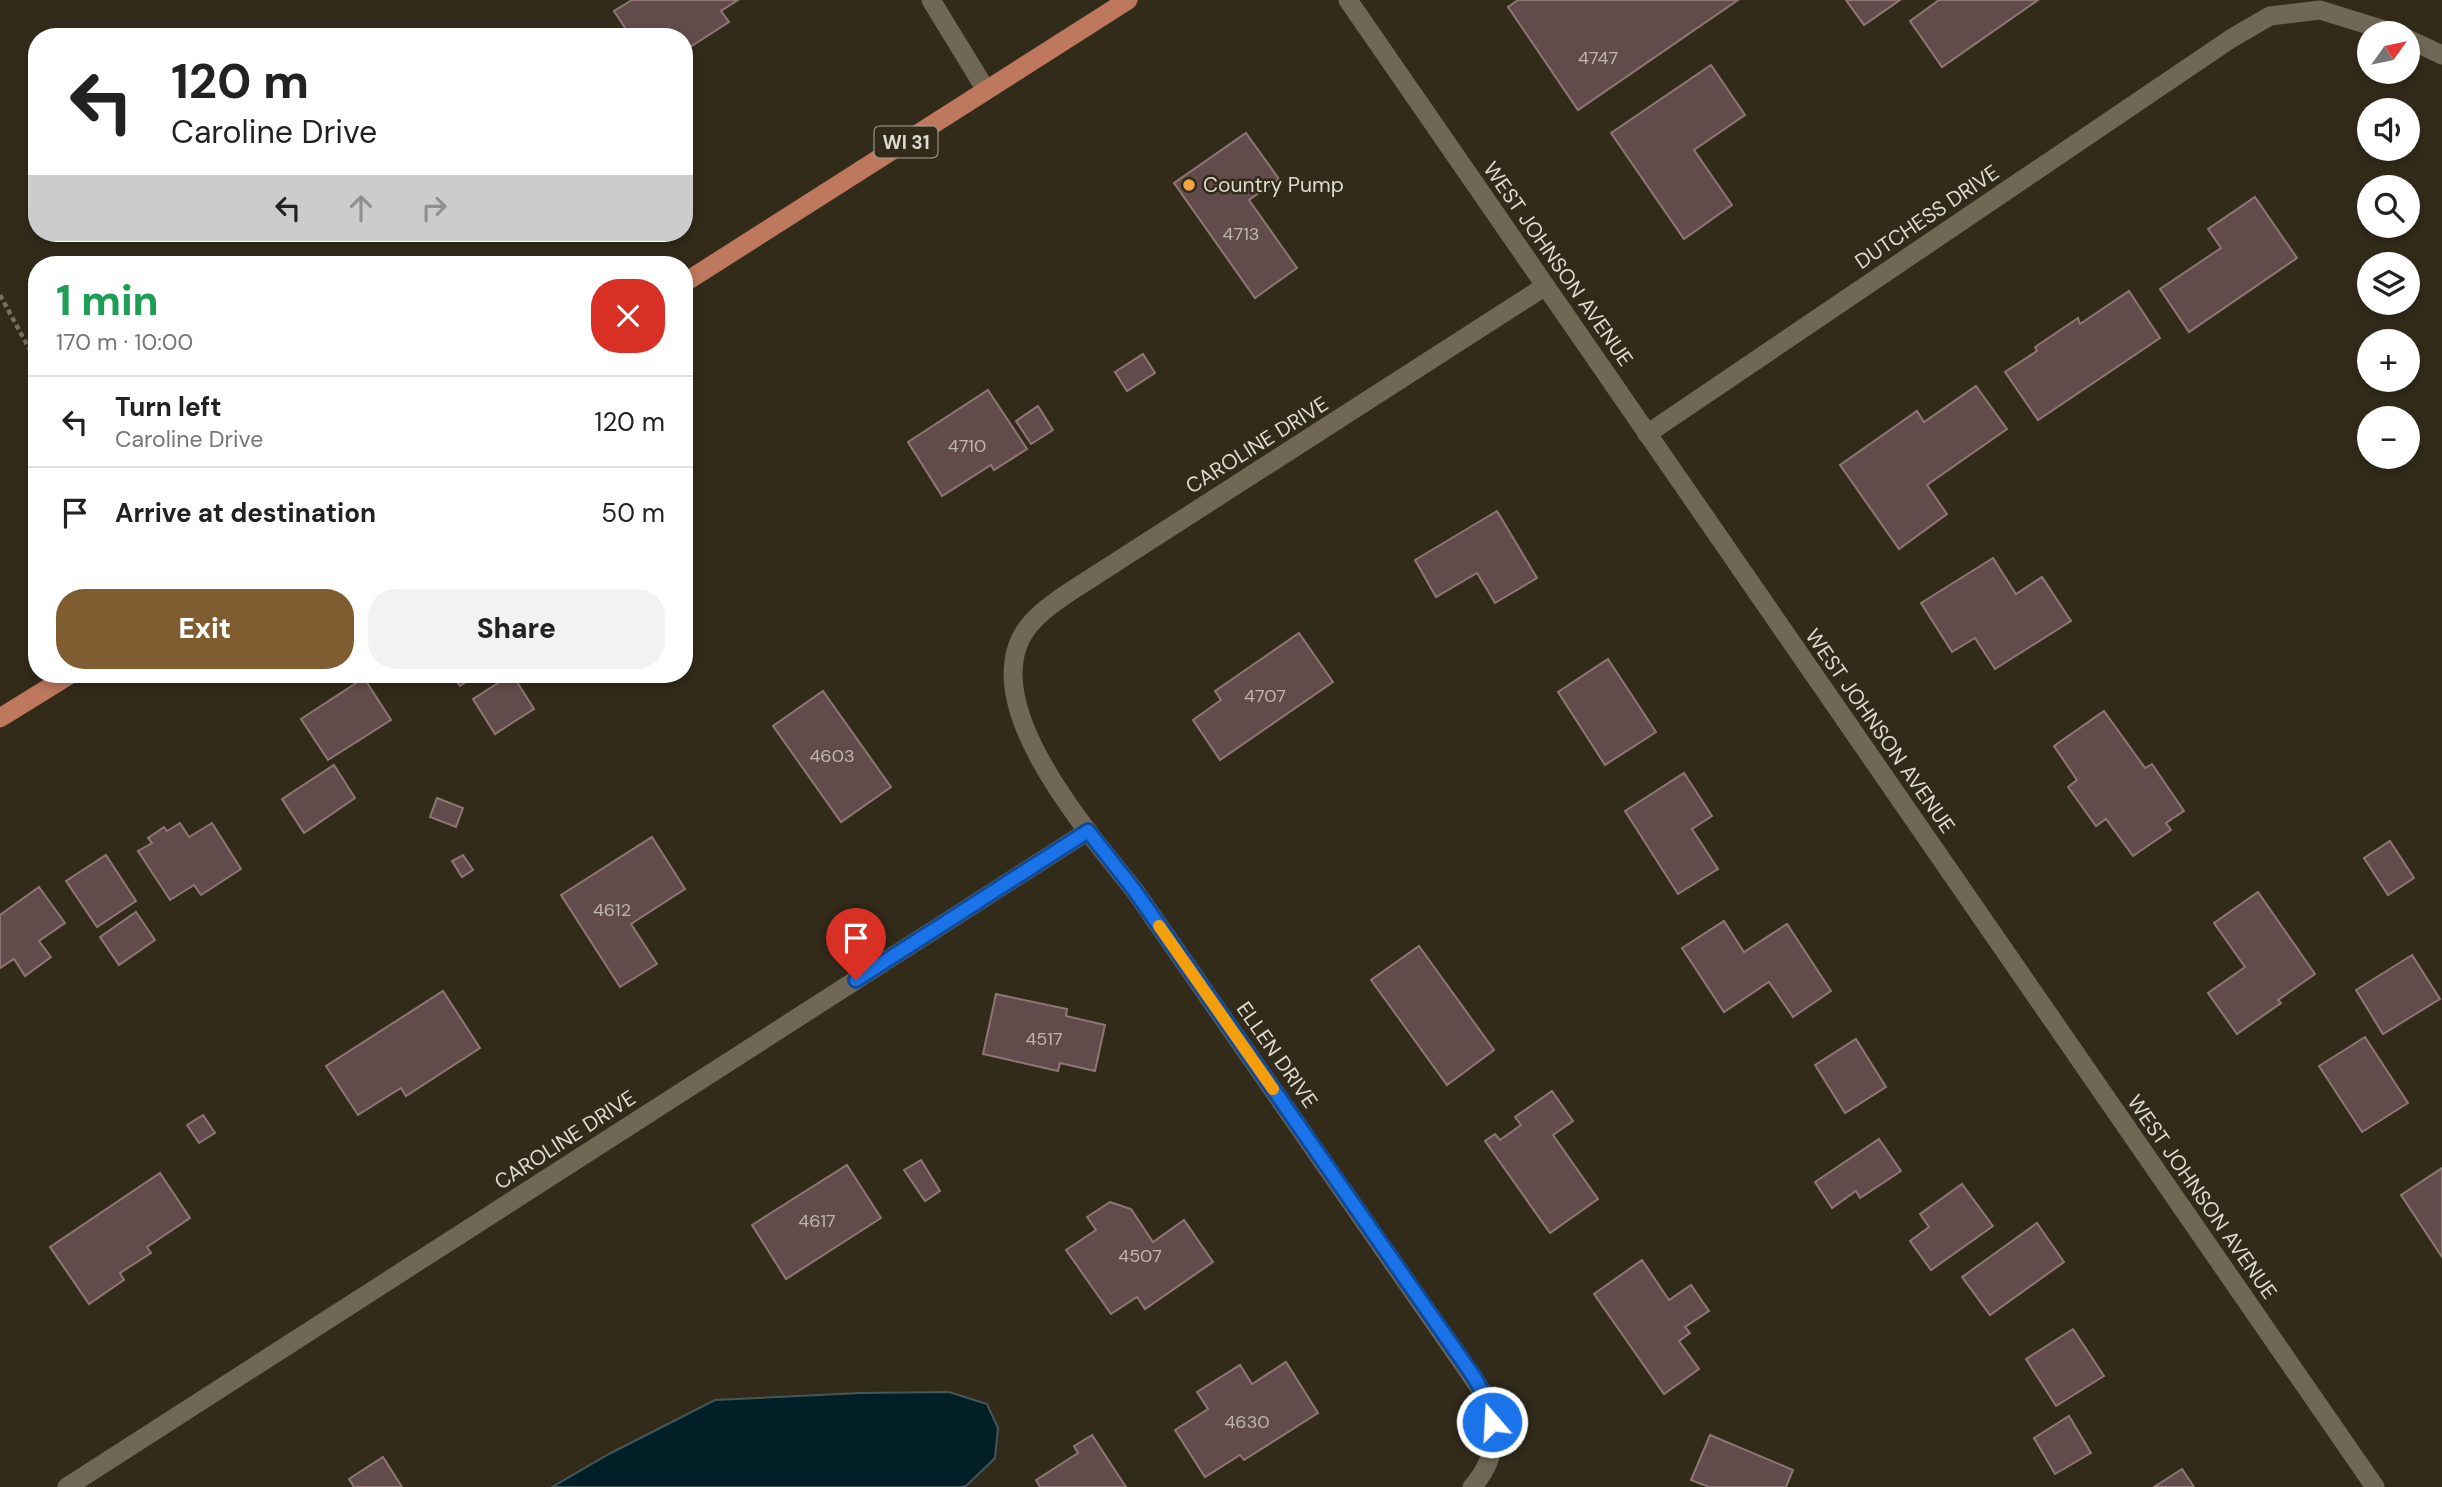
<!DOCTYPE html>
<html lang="en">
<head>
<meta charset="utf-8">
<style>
	body { margin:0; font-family:"DM Sans",sans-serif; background:#f2f2f2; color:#222; height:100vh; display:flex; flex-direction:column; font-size:26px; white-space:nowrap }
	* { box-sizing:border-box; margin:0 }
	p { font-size:23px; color:#767676 }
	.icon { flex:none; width:38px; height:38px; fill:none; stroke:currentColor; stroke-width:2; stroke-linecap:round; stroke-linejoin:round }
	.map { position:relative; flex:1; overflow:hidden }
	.drawer { position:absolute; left:28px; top:256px; width:665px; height:427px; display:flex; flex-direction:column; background:#fff; border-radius:28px; box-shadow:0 4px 10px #0003 }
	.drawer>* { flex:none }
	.top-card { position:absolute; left:28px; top:28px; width:665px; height:214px; border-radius:28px; box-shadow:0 4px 10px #0003; background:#fff; color:#222; overflow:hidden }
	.needle { width:46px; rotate:57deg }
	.fabs { position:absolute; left:2357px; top:21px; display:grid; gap:14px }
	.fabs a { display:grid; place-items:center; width:63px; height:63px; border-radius:50%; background:#fff; box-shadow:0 4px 10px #0003; font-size:35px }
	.pin { position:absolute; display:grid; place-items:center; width:60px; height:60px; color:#fff; margin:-72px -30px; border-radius:50% 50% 50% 0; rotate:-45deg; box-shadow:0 0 7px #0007 }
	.pin .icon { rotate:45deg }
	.me { position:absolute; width:77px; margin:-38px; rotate:341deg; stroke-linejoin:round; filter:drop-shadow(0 0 5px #0008) }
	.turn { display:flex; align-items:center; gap:24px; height:147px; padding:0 28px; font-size:32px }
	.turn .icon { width:91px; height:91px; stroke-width:2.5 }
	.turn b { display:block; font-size:49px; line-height:60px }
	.lanes { display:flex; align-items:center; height:66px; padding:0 28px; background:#0003; justify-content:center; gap:35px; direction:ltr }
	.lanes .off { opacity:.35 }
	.round { display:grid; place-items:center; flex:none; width:74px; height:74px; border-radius:28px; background:#f2f2f2 }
	.overview { display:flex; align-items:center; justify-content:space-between; height:119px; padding:0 28px }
	h1 { font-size:42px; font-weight:800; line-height:52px; color:#1e9e55 }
	.primary-button { display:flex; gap:14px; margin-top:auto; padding:14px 28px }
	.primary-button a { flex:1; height:80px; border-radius:28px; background:#7f5d30; color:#fff; font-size:28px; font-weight:800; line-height:80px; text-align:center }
	.primary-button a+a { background:#f2f2f2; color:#222 }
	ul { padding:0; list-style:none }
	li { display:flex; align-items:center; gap:21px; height:91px; padding:0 28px; border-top:2px solid #e0e0e0 }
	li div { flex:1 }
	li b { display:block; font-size:26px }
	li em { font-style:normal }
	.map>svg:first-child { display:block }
</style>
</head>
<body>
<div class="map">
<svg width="2442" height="1487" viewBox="0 0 2442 1487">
	<rect width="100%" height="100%" fill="#322b1a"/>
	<polygon fill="#001f27" stroke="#435759" stroke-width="2" points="949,1392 987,1404 998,1428 995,1458 966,1486 961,1487 552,1487 609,1454 715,1400 860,1393"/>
	<g fill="#624c4b" stroke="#8e7675" stroke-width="2">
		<polygon points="632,0 738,0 721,11 729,22 684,51 684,37 631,37 614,11"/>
		<polygon points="1518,0 1738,0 1578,110 1508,7"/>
		<polygon points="1846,0 1900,0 1864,25"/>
		<polygon points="1939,0 2038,0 1942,67 1910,21"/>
		<polygon points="1711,65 1745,115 1694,150 1732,205 1684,239 1611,133"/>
		<polygon points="1246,133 1279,179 1249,200 1297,268 1255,298 1174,183"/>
		<polygon points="2255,197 2297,258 2189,332 2160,289 2221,248 2208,229"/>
		<polygon points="2129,291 2160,338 2038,420 2005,372 2037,351 2035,347 2078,318 2080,324"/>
		<polygon points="1143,354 1155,373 1127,391 1115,372"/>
		<polygon points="1976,386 2007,429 1927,485 1947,514 1899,549 1840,465 1917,411 1924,422"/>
		<polygon points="988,390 1027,449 994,470 991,465 942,496 908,442"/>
		<polygon points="1038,406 1053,430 1031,444 1016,421"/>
		<polygon points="1497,511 1537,578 1495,603 1477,573 1436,597 1415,560"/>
		<polygon points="1993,558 2016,594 2042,577 2071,621 1995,669 1975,638 1952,652 1921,603"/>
		<polygon points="1299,633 1333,682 1220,760 1193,720 1221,700 1215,691"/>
		<polygon points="1608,659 1656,732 1605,765 1558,692"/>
		<polygon points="451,674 478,674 460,686"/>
		<polygon points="512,674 534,709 495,734 473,699"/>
		<polygon points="364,678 391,720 328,760 301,719"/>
		<polygon points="823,691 891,787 841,822 773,726"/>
		<polygon points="2104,711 2145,768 2152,764 2184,811 2166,823 2171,830 2133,856 2106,819 2096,826 2068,787 2077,780 2054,746"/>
		<polygon points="334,765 355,798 304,833 282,799"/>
		<polygon points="1684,773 1712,816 1692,829 1718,869 1678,894 1625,811"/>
		<polygon points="437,798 463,808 456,827 430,817"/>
		<polygon points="180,823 189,837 212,823 241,869 201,895 194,885 170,900 138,851 152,843 148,838 164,827 167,831"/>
		<polygon points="652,837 685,889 631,924 657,964 620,987 561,895"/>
		<polygon points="2390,841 2414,878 2388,895 2364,858"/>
		<polygon points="106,855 136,901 97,927 66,881"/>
		<polygon points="463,855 473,870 462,877 452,861"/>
		<polygon points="39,887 65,923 39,941 51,957 25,976 14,959 0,968 0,915"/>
		<polygon points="2258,892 2315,974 2278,1000 2281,1003 2237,1034 2208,993 2245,967 2214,923"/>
		<polygon points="136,912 155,940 119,965 100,937"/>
		<polygon points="1724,921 1744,952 1787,924 1831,991 1793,1017 1769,982 1724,1012 1682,948"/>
		<polygon points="1419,946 1494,1050 1447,1085 1371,980"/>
		<polygon points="2412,955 2440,999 2383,1034 2356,990"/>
		<polygon points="443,991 480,1048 406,1096 401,1088 358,1115 326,1066"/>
		<polygon points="996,994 1067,1009 1066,1016 1105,1025 1095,1071 1060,1063 1058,1071 983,1054"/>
		<polygon points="2365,1037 2408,1103 2362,1132 2319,1066"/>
		<polygon points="1856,1039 1886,1087 1845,1113 1815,1065"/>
		<polygon points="1552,1091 1573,1121 1553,1135 1598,1199 1550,1233 1485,1141 1495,1134 1500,1140 1521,1125 1515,1117"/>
		<polygon points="203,1115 215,1133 199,1143 187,1125"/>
		<polygon points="1879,1139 1901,1171 1860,1198 1856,1191 1832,1208 1815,1182"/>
		<polygon points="921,1160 940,1191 925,1201 904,1170"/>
		<polygon points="847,1165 881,1218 786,1279 752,1225"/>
		<polygon points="2442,1168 2442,1257 2401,1195"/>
		<polygon points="160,1173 190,1218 147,1247 151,1253 120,1273 124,1280 89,1304 50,1247"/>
		<polygon points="1962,1184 1993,1226 1931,1270 1910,1241 1929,1227 1920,1214"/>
		<polygon points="1110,1202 1131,1209 1153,1242 1184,1220 1213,1262 1145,1309 1137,1297 1111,1314 1066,1250 1096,1230 1087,1217"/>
		<polygon points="2037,1223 2064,1262 1990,1315 1962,1277"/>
		<polygon points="1642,1260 1669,1300 1691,1285 1709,1311 1685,1327 1690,1333 1679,1341 1699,1369 1664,1394 1594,1294"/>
		<polygon points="2073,1329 2104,1376 2056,1406 2026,1359"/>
		<polygon points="1286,1362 1318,1413 1244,1460 1240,1455 1205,1477 1175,1430 1208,1409 1197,1392 1240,1365 1252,1384"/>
		<polygon points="2069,1416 2091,1453 2055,1474 2034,1438"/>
		<polygon points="1092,1435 1126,1487 1040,1487 1036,1480 1078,1453 1074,1446"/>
		<polygon points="1710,1435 1793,1470 1786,1487 1709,1487 1691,1480"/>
		<polygon points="383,1457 402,1487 354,1487 349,1479"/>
		<polygon points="2182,1469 2194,1487 2154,1487"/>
	</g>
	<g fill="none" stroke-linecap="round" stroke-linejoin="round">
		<polyline stroke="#777162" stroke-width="4.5" stroke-dasharray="5 3.5" stroke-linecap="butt" points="0,295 37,363"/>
		<g stroke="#706855" stroke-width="19">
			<polyline points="931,0 986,90"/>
			<polyline points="1348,0 2375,1487"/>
			<polyline points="2408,39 2442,55"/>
			<polyline points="1647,434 2232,38 2270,16 2320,10 2394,33"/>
			<polyline points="67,1487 1088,831"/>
			<path d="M 1472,1487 C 1500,1456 1496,1428 1482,1391 L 1135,891 C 1091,835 983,714 1021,638 C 1031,618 1053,603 1071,591 L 1544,287"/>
		</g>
		<g stroke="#bd785d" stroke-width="19">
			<polyline points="684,283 1128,0"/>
			<polyline points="0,718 71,674"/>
		</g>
	</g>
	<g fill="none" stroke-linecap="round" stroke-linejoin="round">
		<g stroke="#114b97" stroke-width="18">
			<polyline id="route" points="856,980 1088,831 1135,891 1474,1377 1482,1391 1492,1422"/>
		</g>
		<use href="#route" stroke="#1a73e8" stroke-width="12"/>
		<polyline stroke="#f59e0b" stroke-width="12" points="1159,926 1273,1089"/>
	</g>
	<circle fill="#f1a540" stroke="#322b1a" stroke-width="2.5" cx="1189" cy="185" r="7"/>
	<g text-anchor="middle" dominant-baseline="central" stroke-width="5" stroke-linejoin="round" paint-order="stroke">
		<g font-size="18" fill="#bfb6ae">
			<text x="1598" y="58">4747</text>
			<text x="1241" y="234">4713</text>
			<text x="967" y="446">4710</text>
			<text x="1265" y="696">4707</text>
			<text x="832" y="756">4603</text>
			<text x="612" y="910">4612</text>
			<text x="1044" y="1039">4517</text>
			<text x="817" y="1221">4617</text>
			<text x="1140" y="1256">4507</text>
			<text x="1247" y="1422">4630</text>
		</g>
		<rect fill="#322b1a" stroke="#aaa699" stroke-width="2" x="874.5" y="126.5" width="63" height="31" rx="5"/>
		<g font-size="19" font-weight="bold" fill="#dedacf">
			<text x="906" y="142">WI 31</text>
		</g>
		<g font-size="21" fill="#dedacf" stroke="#322b1a" text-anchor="start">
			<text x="1203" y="185">Country Pump</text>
		</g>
		<g font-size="21" fill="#dedacf" stroke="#322b1a">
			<text transform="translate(1927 217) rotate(-34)">DUTCHESS DRIVE</text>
			<text transform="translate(1558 264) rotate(55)">WEST JOHNSON AVENUE</text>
			<text transform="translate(1257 445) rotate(-32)">CAROLINE DRIVE</text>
			<text transform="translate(1880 731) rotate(55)">WEST JOHNSON AVENUE</text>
			<text transform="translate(1277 1055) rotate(55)">ELLEN DRIVE</text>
			<text transform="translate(565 1140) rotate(-33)">CAROLINE DRIVE</text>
			<text transform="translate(2202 1197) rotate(55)">WEST JOHNSON AVENUE</text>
		</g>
	</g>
</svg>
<div class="fabs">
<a><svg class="needle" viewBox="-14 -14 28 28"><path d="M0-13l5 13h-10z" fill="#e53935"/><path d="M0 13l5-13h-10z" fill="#767676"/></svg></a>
<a><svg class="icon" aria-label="sound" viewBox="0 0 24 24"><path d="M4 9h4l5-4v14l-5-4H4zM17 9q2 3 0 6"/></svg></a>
<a><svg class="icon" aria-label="search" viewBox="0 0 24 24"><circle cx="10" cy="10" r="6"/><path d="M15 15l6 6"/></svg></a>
<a><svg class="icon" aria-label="layers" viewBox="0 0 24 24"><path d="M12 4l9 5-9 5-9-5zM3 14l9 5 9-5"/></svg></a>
<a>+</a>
<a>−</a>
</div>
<div class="pin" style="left:856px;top:980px;background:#d93025"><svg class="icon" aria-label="arrive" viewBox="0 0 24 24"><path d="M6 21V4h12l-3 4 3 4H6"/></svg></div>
<svg class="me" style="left:1492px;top:1422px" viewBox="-20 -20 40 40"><circle r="17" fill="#1a73e8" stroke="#fff" stroke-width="3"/><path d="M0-11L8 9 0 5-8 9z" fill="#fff"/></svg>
<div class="top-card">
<div class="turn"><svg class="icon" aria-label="left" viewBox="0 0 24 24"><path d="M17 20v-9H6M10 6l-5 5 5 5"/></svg><div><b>120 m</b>Caroline Drive</div></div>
<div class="lanes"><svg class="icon" aria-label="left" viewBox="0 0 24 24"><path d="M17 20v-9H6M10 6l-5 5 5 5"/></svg><svg class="icon off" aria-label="ahead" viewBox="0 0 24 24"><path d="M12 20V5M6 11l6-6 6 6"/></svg><svg class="icon off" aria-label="right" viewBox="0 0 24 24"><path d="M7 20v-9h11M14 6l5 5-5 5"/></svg></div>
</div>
<section class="drawer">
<div class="overview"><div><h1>1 min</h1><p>170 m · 10:00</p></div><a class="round" style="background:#d93025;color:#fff"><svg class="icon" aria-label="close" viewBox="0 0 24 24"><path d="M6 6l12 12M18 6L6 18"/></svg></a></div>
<ul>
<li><svg class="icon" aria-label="left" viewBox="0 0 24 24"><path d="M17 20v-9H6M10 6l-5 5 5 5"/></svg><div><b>Turn left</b><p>Caroline Drive</p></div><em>120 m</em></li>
<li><svg class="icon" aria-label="arrive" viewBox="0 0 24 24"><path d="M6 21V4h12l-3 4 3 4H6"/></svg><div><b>Arrive at destination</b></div><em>50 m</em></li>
</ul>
<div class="primary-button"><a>Exit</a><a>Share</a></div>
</section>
</div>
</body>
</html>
